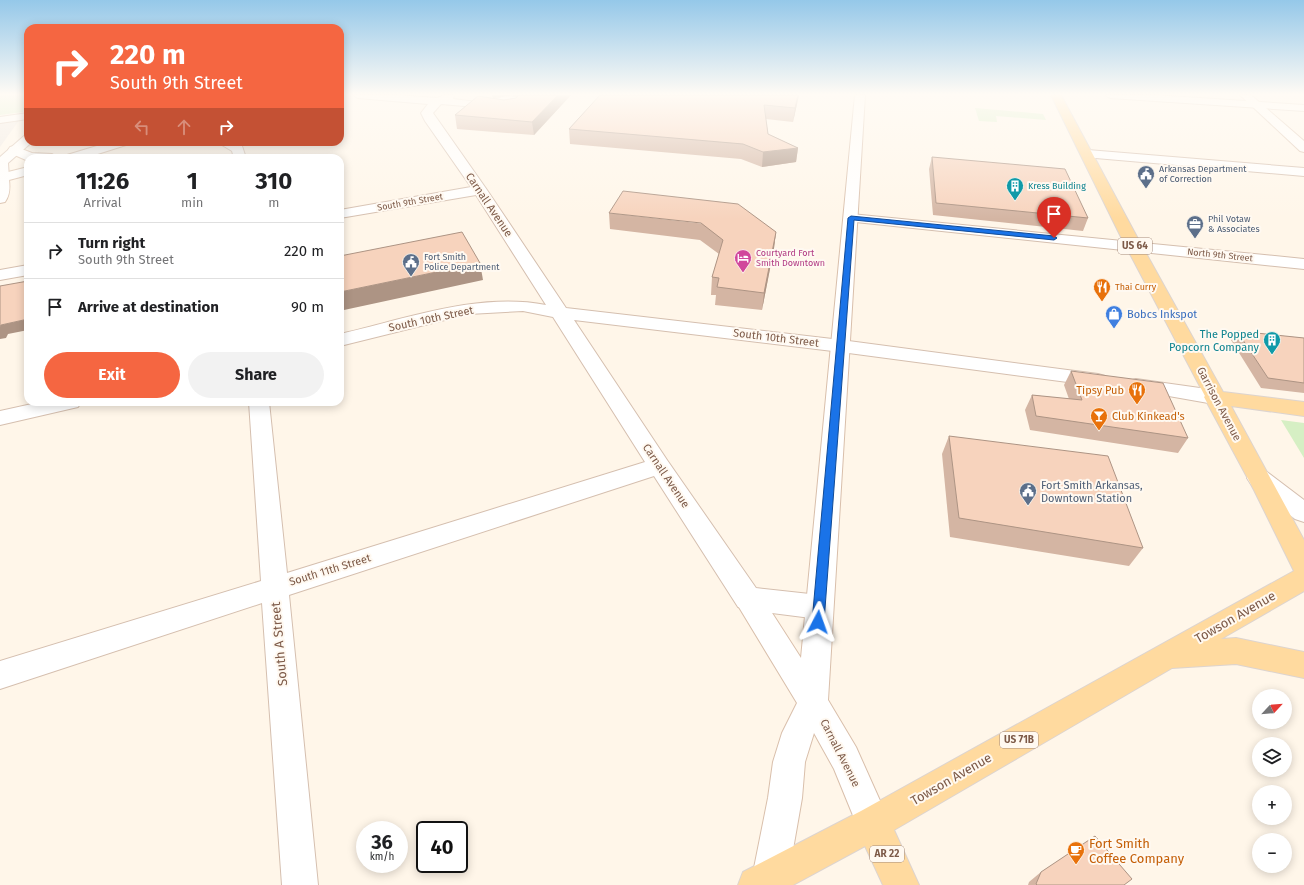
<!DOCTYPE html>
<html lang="en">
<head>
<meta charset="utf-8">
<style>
	body { margin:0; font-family:"Fira Sans",sans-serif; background:#f2f2f2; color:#202124; height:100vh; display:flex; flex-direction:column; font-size:15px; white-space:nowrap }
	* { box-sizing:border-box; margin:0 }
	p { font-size:13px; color:#757577 }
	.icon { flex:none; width:22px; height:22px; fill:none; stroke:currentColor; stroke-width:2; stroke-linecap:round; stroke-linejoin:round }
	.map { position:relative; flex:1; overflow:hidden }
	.sheet { position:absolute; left:24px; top:154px; width:320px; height:252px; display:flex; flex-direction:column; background:#fff; border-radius:12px; box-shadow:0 2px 10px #0003 }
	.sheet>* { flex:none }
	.hud { position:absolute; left:24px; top:24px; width:320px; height:122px; border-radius:12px; box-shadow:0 2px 10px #0003; background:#f56641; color:#fff; overflow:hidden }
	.needle { width:26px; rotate:64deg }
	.tools { position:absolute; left:1252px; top:689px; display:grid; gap:8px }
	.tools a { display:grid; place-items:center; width:40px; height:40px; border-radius:50%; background:#fff; box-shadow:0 2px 10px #0003; font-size:20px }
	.speed { position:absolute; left:356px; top:821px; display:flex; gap:8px; font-size:20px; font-weight:700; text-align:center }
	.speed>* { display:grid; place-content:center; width:52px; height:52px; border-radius:50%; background:#fff; box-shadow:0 2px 10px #0003; line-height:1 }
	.speed small { font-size:10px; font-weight:400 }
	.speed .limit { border:2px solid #111; border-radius:6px; background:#fff; color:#111 }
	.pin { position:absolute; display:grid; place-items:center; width:34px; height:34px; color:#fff; margin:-41px -17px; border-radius:50% 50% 50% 0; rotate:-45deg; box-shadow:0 0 4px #0007 }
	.pin .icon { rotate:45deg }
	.me { position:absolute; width:44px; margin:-22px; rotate:4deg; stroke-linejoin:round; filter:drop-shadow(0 0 3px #0008) }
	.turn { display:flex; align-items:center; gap:14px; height:84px; padding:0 20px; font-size:18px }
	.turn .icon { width:52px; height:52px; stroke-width:2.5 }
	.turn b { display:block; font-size:28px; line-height:34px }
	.lanes { display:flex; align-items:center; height:38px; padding:0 20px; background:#0003; justify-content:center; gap:20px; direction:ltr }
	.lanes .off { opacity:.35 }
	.eta { display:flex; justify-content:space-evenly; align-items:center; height:68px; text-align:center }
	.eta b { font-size:24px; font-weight:700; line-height:28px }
	.button { display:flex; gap:8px; margin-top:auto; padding:8px 20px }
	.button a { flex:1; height:46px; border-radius:24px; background:#f56641; color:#fff; font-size:16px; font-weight:700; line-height:46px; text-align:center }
	.button a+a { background:#f2f2f2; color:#202124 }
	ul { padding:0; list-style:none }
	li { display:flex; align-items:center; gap:12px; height:56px; padding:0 20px; border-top:1px solid #e0e0e0 }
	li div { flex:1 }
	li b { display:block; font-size:15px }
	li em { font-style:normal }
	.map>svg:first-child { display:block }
</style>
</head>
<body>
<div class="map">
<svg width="1304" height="885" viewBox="0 0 1304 885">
	<rect width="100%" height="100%" fill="#fff6e9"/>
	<polygon fill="#efe8e2" points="20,119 0,147 0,122"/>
	<g fill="#d6efc4">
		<polygon points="0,95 28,95 28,102 23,112 0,115"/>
		<polygon points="975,108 1043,114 1046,120 996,116 997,122 979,121"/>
		<polygon points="1281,420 1304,423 1304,458"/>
	</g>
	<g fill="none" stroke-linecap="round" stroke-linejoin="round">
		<g stroke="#d5bfaf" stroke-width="2">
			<g id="street">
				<path d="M 353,95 L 397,95 L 437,98 L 444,95 L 454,95 L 453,99 C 463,100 477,103 487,101 C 499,99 514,90 524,104 L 517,110 L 505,112 L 488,108 L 441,104 L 433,113 L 487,190 L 566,308 L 841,340 L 1098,374 L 1105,376 L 1108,380 L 1105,384 L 1098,386 L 841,352 L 574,320 L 667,460 L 756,588 L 819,595 L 829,599 L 833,607 L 829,615 L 819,619 L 748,610 L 738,607 L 654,476 L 289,595 L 318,885 L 282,885 L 262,603 L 0,689 L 0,661 L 261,581 L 249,402 L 269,402 L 287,573 L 645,462 L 553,317 L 523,311 L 469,314 L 340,346 L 340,334 C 406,319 478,292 546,305 L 476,195 L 340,218 L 340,210 L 471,187 L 425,121 L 421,113 L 428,104 L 358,98 ZM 502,103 L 512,104 L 505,106 L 498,105 Z"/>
				<polygon points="1105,95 1154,95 1304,105 1304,111 1110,98"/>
				<polygon points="28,113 28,119 0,123 0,117"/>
				<polygon points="28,135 28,142 32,142 8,163 9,178 7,181 0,182 0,157 24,136"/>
				<polygon points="217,142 233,142 242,146 246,158 234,158 232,151"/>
				<polygon points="1088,150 1304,168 1304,176 1084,157 1082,154 1084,151"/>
				<polygon points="851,214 1304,259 1304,269 846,221 844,218 846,215"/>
				<polygon points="28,265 28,275 0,280 0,270"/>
				<polygon points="1136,379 1214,390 1221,392 1224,397 1221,402 1214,404 1129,389 1126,385 1129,381"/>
				<polygon points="41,402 81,402 78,407 0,425 0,411"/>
				<polygon points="1259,470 1267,472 1304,500 1304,522 1295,519 1251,484 1247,478 1251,472"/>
			</g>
		</g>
		<g stroke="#d9bfab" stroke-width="2">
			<g id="secondary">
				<polygon points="855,95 865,95 828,700 856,747 890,823 885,835 873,840 861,835 834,769 814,733 805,762 802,798 788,878 785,885 755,885 752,878 768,798 773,762 782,733 797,703 734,599 738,591 748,588 758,591 801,658"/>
				<polygon points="1240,95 1251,95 1304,141 1304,152 1300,151"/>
				<polygon points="110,142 128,142 126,145 85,158 66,158 67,155"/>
				<polygon points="14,146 32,153 52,154 58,158 28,158 28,160 26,160 10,153 8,150 10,147"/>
				<path d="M 28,167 L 28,175 L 9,180 C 10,188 10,195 5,202 L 0,203 L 0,174 Z"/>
			</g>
		</g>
		<g stroke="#ddd4cf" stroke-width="2">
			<polygon id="primary" points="1051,95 1061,95 1137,237 1223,392 1304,402 1304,416 1231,406 1304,540 1304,591 1221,639 1236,638 1304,652 1304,678 1236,664 1172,668 894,830 919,885 883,885 865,846 793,885 738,885 743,872 861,811 1294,571 1254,490 1204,397 1205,396 1121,237"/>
		</g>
		<use href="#street" fill="#fff" fill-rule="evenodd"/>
		<use href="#secondary" fill="#fff" fill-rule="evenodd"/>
		<use href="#primary" fill="#ffda9f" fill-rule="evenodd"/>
	</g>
	<g fill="#d4b5a3">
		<polygon points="492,95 571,95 534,135 457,129 455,115 504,100 516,98 517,97 511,95 493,98"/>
		<polygon points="600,95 799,95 793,122 766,119 768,134 798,148 796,162 762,167 741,159 570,144 569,129"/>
		<polygon points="932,157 1088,218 1083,231 933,215 929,169"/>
		<polygon points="609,213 776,232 774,248 762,310 715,305 716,295 711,295 712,277 719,254 700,240 610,229"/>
		<polygon points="1237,331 1304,338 1304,393 1261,388 1231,340"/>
		<polygon points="1071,371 1188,438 1178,453 1030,430 1025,410 1032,395 1069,399 1064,385"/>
		<polygon points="949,436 1143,548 1129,566 950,537 942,454"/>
		<polygon points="1041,872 1124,885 1028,885 1029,882"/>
	</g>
	<g fill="#ad9484">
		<polygon points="492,95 511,95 493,98"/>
		<polygon points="558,95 571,95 534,135 532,122"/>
		<polygon points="798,95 799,95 793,122 795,108"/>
		<polygon points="798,148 796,162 762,167 763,152"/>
		<polygon points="776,232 774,248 762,310 764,293"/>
		<polygon points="480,263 483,280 344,310 340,298 340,292"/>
		<polygon points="28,319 28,330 8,334 6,338 0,339 0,327 1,325"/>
	</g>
	<g fill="#f7d3bd" stroke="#ad9484">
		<polygon points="519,95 558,95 532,122 455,115 478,96 504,100 516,98"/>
		<polygon points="600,95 798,95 795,108 764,105 768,134 798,148 763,152 743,144 569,129"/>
		<polygon points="932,157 1065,169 1088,218 936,203"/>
		<polygon points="623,191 738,204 776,232 764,293 717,287 719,278 712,277 723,240 701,223 609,213"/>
		<polygon points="462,232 480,263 340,292 340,256"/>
		<polygon points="28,281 28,319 1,325 0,327 0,286"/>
		<polygon points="1237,331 1304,338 1304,383 1268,378"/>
		<polygon points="1071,371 1163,383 1188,438 1036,416 1032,395 1082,400"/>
		<polygon points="949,436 1108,456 1143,548 959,518"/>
		<polygon points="1095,836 1132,879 1124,885 1037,885 1036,884 1041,872"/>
	</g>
	<linearGradient id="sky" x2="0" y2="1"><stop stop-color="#95c8e9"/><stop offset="0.43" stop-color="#fffbf5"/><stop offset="1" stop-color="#fffbf5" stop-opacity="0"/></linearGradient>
	<rect width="1304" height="219" fill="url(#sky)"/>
	<polygon fill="#1a73e8" stroke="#114b97" points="851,216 1054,236 1057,238 1054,240 854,220 824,622 822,626 818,627 814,626 812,622 848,218"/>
	<defs>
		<g id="civic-pin" transform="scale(0.9)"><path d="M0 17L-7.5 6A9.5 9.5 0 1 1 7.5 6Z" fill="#5c6f8a" stroke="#fff9f1"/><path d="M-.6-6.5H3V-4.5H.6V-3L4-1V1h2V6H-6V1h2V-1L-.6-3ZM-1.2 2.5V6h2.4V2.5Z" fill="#fff"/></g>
		<g id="building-pin" transform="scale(0.9)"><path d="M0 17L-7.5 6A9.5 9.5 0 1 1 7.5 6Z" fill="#0f9aa8" stroke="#fff9f1"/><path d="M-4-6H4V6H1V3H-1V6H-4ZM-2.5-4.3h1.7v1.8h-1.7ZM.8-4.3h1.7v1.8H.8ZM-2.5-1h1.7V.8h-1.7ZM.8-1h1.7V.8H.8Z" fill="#fff"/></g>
		<g id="office-pin" transform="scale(0.9)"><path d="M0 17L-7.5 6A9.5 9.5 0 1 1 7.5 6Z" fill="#5c6f8a" stroke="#fff9f1"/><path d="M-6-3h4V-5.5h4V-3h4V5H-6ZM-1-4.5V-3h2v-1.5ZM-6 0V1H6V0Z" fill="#fff"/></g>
		<g id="hotel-pin" transform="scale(0.9)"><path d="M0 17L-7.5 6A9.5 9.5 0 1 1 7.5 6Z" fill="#d1479c" stroke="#fff9f1"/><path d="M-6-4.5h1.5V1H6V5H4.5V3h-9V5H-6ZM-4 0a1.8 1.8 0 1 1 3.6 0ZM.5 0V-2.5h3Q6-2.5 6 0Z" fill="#fff"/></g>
		<g id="restaurant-pin" transform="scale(0.9)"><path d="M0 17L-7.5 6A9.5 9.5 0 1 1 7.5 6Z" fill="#e8710a" stroke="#fff9f1"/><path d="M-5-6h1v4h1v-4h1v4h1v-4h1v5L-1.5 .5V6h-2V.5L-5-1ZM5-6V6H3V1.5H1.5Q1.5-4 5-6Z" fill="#fff"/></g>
		<g id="shop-pin" transform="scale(0.9)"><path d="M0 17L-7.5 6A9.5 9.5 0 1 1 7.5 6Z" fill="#3f7fe0" stroke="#fff9f1"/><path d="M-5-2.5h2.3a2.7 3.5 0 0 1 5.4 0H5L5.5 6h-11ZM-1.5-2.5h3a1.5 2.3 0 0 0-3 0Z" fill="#fff"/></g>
		<g id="bar-pin" transform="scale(0.9)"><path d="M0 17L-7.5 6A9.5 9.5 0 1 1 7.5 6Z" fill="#e8710a" stroke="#fff9f1"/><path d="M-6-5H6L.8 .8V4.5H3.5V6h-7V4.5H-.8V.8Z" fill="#fff"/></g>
		<g id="cafe-pin" transform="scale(0.9)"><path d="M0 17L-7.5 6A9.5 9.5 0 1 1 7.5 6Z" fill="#e8710a" stroke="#fff9f1"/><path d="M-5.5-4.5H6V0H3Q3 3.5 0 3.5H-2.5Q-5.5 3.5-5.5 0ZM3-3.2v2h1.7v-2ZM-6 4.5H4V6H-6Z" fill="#fff"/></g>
	</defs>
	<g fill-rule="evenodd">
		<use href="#civic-pin" x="1146" y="174"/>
		<use href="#building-pin" x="1015" y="186"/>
		<use href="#office-pin" x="1195" y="224"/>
		<use href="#hotel-pin" x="743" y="258"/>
		<use href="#civic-pin" x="411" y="262"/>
		<use href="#restaurant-pin" x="1102" y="287"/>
		<use href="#shop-pin" x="1114" y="314"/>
		<use href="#building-pin" x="1272" y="340"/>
		<use href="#restaurant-pin" x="1137" y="390"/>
		<use href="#bar-pin" x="1099" y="416"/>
		<use href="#civic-pin" x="1028" y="491"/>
		<use href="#cafe-pin" x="1076" y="850"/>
	</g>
	<g text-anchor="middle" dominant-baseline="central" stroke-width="4" stroke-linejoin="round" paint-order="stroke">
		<g font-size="9" fill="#4e5e75" stroke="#fff9f1" text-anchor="start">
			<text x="1159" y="169">Arkansas Department<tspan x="1159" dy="10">of Correction</tspan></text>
			<text x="1208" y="219">Phil Votaw<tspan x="1208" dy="10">&amp; Associates</tspan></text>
			<text x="424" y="257">Fort Smith<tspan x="424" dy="10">Police Department</tspan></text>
		</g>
		<g font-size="9" fill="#0d838f" stroke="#fff9f1" text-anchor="start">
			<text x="1028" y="186">Kress Building</text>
		</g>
		<g font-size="9" fill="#7d5a48" stroke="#fff9f1">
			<text transform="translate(410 202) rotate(-10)">South 9th Street</text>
			<text transform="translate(1220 255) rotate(6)">North 9th Street</text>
		</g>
		<g font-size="9" fill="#b23c85" stroke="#fff9f1" text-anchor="start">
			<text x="756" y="253">Courtyard Fort<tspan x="756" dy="10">Smith Downtown</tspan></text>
		</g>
		<g font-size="9" fill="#c56008" stroke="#fff9f1" text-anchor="start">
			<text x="1115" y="287">Thai Curry</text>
		</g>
		<g fill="#fff9f1" stroke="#a48a7b" stroke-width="1">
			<rect x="1118" y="238" width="34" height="16" rx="3"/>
			<rect x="1000" y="732" width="38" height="16" rx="3"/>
			<rect x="870" y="846" width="34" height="16" rx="3"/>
		</g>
		<g font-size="10" font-weight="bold" fill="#7d5a48">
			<text x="1135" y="246">US 64</text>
			<text x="1019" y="740">US 71B</text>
			<text x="887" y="854">AR 22</text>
		</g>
		<g font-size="11" fill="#7d5a48" stroke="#fff9f1">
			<text transform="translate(489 205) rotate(56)">Carnall Avenue</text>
			<text transform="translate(431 319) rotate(-12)">South 10th Street</text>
			<text transform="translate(776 338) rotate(7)">South 10th Street</text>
			<text transform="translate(1219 404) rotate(62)">Garrison Avenue</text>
			<text transform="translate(666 476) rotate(56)">Carnall Avenue</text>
			<text transform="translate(330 570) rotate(-17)">South 11th Street</text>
			<text transform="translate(840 753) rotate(63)">Carnall Avenue</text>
		</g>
		<g font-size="11" fill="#366cbe" stroke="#fff9f1" text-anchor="start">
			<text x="1127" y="314">Bobcs Inkspot</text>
		</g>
		<g font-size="11" fill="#0d838f" stroke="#fff9f1" text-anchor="end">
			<text x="1259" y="334">The Popped<tspan x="1259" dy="13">Popcorn Company</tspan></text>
		</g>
		<g font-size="11" fill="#c56008" stroke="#fff9f1" text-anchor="end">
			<text x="1124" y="390">Tipsy Pub</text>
			<text x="1112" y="416" text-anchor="start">Club Kinkead's</text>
		</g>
		<g font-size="11" fill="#4e5e75" stroke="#fff9f1" text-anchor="start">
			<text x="1041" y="485">Fort Smith Arkansas,<tspan x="1041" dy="13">Downtown Station</tspan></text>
		</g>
		<g font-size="13" fill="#7d5a48" stroke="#fff9f1">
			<text transform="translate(1235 617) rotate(-30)">Towson Avenue</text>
			<text transform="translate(279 644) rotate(-95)">South A Street</text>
			<text transform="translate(951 779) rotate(-30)">Towson Avenue</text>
		</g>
		<g font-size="13" fill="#c56008" stroke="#fff9f1" text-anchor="start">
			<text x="1089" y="843">Fort Smith<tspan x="1089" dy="15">Coffee Company</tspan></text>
		</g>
	</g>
</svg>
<div class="tools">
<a><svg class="needle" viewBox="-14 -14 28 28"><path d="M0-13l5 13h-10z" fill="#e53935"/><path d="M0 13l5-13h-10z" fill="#757577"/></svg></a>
<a><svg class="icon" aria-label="layers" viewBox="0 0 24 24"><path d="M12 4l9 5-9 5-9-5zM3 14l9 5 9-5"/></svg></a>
<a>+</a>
<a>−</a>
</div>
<div class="speed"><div>36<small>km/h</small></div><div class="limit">40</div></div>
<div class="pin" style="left:1054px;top:238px;background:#d93025"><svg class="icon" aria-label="arrive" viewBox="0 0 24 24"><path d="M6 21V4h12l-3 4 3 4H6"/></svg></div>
<svg class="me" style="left:818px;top:622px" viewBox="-20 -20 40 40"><path d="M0-17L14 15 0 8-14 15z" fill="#1a73e8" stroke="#fff" stroke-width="4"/></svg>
<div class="hud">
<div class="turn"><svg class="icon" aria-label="right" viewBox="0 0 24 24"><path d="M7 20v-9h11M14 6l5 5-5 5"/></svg><div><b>220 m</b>South 9th Street</div></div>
<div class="lanes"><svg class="icon off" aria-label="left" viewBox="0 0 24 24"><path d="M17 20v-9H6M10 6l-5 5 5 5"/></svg><svg class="icon off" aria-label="ahead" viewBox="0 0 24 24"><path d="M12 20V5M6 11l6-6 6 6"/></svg><svg class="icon" aria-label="right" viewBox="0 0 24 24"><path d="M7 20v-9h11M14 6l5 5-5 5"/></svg></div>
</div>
<section class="sheet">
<div class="eta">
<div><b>11:26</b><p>Arrival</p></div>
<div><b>1</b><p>min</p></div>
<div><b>310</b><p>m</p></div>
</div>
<ul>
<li><svg class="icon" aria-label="right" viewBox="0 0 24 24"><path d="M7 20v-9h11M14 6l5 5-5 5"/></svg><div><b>Turn right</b><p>South 9th Street</p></div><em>220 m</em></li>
<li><svg class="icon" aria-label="arrive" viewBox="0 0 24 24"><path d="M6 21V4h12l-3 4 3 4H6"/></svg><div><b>Arrive at destination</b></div><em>90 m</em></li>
</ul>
<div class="button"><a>Exit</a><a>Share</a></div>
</section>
</div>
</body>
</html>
